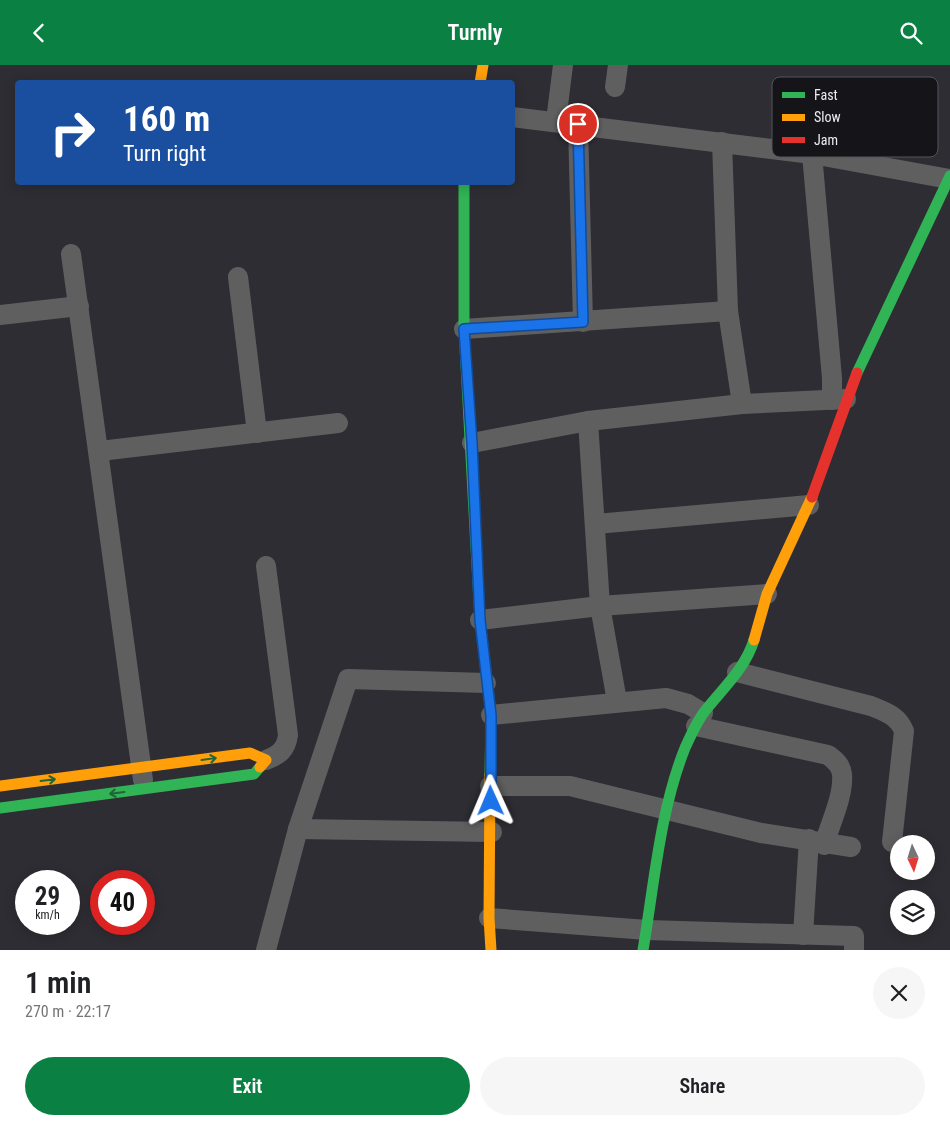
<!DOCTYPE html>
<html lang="en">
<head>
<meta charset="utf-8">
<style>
	body { margin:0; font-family:"Roboto Condensed",sans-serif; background:#f6f6f6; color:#202124; height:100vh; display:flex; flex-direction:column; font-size:19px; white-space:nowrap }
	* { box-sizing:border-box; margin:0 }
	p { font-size:16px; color:#757577 }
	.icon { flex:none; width:28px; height:28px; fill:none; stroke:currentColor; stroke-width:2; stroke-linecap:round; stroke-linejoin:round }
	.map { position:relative; height:885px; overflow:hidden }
	.side { display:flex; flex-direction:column; background:#fff; flex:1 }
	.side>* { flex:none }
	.guide { position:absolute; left:15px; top:15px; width:500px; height:105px; border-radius:5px; box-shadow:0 2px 12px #0003; background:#1a4fa0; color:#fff; overflow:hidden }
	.needle { width:32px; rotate:176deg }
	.tools { position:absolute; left:890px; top:770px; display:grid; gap:10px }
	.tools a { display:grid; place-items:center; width:45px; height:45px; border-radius:50%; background:#fff; box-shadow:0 2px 12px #0003; font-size:25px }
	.speed { position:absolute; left:15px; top:805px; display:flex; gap:10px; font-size:25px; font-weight:700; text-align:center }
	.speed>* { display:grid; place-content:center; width:65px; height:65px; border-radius:50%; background:#fff; box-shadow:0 2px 12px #0003; line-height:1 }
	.speed small { font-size:12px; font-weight:400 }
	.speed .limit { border:8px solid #d22; background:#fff; color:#111 }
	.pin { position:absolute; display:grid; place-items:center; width:42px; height:42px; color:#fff; margin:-21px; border:2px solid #fff; border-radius:50%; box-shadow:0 1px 5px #0007 }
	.me { position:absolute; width:55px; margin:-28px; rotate:359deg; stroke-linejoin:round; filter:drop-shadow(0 0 4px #0008) }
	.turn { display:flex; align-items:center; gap:18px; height:105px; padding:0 25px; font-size:22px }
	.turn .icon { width:65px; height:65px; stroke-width:2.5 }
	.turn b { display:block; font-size:35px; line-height:42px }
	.round { display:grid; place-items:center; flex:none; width:52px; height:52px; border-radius:26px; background:#f6f6f6 }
	.summary { display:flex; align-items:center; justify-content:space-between; height:85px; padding:0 25px }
	h1 { font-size:30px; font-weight:600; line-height:38px }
	.action { display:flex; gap:10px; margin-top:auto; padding:10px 25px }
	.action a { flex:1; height:58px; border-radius:30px; background:#0b8043; color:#fff; font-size:20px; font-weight:600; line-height:58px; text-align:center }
	.action a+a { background:#f6f6f6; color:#202124 }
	header { display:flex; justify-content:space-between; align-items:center; height:65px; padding:0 25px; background:#0b8043; color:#fff; font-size:22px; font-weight:600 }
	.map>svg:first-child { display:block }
</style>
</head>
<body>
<header><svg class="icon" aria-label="back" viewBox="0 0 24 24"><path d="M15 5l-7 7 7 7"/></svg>Turnly<svg class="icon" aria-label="search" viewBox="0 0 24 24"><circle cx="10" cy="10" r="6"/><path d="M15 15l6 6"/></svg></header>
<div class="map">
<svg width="950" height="885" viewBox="0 0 950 885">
	<rect width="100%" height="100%" fill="#2e2d33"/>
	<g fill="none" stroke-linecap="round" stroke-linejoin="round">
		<g stroke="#605f60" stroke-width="20">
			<polyline points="615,22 618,0"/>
			<polyline points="512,52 812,89 949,114"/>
			<polyline points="556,56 563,0"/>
			<polyline points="578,59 583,257"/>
			<polyline points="722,77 728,246 742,339"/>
			<polyline points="812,89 832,313 832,335"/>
			<polyline points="71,189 143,715"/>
			<polyline points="238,212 257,368"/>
			<polyline points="0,250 79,241"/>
			<polyline points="464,264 728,246"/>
			<polyline points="588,356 600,541 617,636"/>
			<polyline points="472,378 588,356 742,339 846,334"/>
			<polyline points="100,386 338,358"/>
			<polyline points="596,459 809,440"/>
			<path d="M 266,501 L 288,670 C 286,685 279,690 266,695"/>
			<polyline points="480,555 600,541 767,529"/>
			<path d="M 737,607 L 871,641 C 886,647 898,651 904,666 L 892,777"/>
			<polyline points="491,650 666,633 688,639 703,648"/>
			<path d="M 696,661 L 828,690 C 835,695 841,700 842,709 C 844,731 830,759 824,780"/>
			<polyline points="490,721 570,721 761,768 851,782"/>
			<polyline points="298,764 492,767"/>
			<polyline points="489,853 647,865 854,871 854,885"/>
			<polyline points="803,870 809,774"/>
			<polyline points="266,885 298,764 348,614 486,618"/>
		</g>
		<g stroke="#30b455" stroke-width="11">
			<polyline points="464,118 464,264 480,555 491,650 490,710"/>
			<polyline points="857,308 950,111"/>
			<polyline points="0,743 254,709 260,702"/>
			<path d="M 643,885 C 654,820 660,745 685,683 C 690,672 697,656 705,646 C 723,623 745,604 754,575"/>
		</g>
		<g stroke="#ff9f0a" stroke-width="11">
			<polyline points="480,18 483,0"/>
			<polyline points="754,575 767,529 812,432"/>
			<polyline points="490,710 489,853 491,885"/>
			<polyline points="0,721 250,688 266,695 260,702"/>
		</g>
		<polyline stroke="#e5322d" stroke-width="11" points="812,432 857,308"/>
	</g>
	<defs><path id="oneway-shaft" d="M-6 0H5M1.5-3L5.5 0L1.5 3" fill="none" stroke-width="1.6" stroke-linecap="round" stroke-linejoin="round" transform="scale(1.25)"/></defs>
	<g stroke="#226437">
		<use href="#oneway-shaft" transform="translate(209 694) rotate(-8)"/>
		<use href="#oneway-shaft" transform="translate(48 715) rotate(-7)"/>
		<use href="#oneway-shaft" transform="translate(117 728) rotate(173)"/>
	</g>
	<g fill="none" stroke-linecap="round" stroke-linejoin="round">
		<g stroke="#114b97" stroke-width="12">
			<polyline id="route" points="491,736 491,650 480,555 472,378 464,264 583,257 578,59"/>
		</g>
		<use href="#route" stroke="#1a73e8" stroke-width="9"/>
	</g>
	<rect x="772" y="12" width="166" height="80" rx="8" fill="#141419" stroke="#54545a" stroke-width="1"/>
	<rect x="782" y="27" width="23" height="6" fill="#30b455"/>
	<rect x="782" y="49" width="23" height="7" fill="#ff9f0a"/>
	<rect x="782" y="72" width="23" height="6" fill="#e5322d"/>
	<g font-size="14" fill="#ebebf2">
		<text x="814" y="35">Fast</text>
		<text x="814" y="57">Slow</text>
		<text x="814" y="80">Jam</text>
	</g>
</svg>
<div class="tools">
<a><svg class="needle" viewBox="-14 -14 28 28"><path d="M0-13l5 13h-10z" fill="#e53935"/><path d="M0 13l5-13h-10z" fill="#757577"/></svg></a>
<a><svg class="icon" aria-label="layers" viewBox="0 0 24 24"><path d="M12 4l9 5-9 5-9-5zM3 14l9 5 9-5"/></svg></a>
</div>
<div class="speed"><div>29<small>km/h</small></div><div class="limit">40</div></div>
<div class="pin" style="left:578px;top:59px;background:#d93025"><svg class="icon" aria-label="arrive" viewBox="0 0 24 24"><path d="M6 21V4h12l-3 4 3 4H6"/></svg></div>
<svg class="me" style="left:491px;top:736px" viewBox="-20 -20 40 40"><path d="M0-17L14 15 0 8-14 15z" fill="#1a73e8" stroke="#fff" stroke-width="4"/></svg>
<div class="guide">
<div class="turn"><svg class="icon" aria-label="right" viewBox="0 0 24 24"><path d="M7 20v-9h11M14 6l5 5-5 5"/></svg><div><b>160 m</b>Turn right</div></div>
</div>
</div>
<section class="side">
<div class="summary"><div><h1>1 min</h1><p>270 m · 22:17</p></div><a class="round"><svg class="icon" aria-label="close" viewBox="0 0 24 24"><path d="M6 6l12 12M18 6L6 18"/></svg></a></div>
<div class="action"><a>Exit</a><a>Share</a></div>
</section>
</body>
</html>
